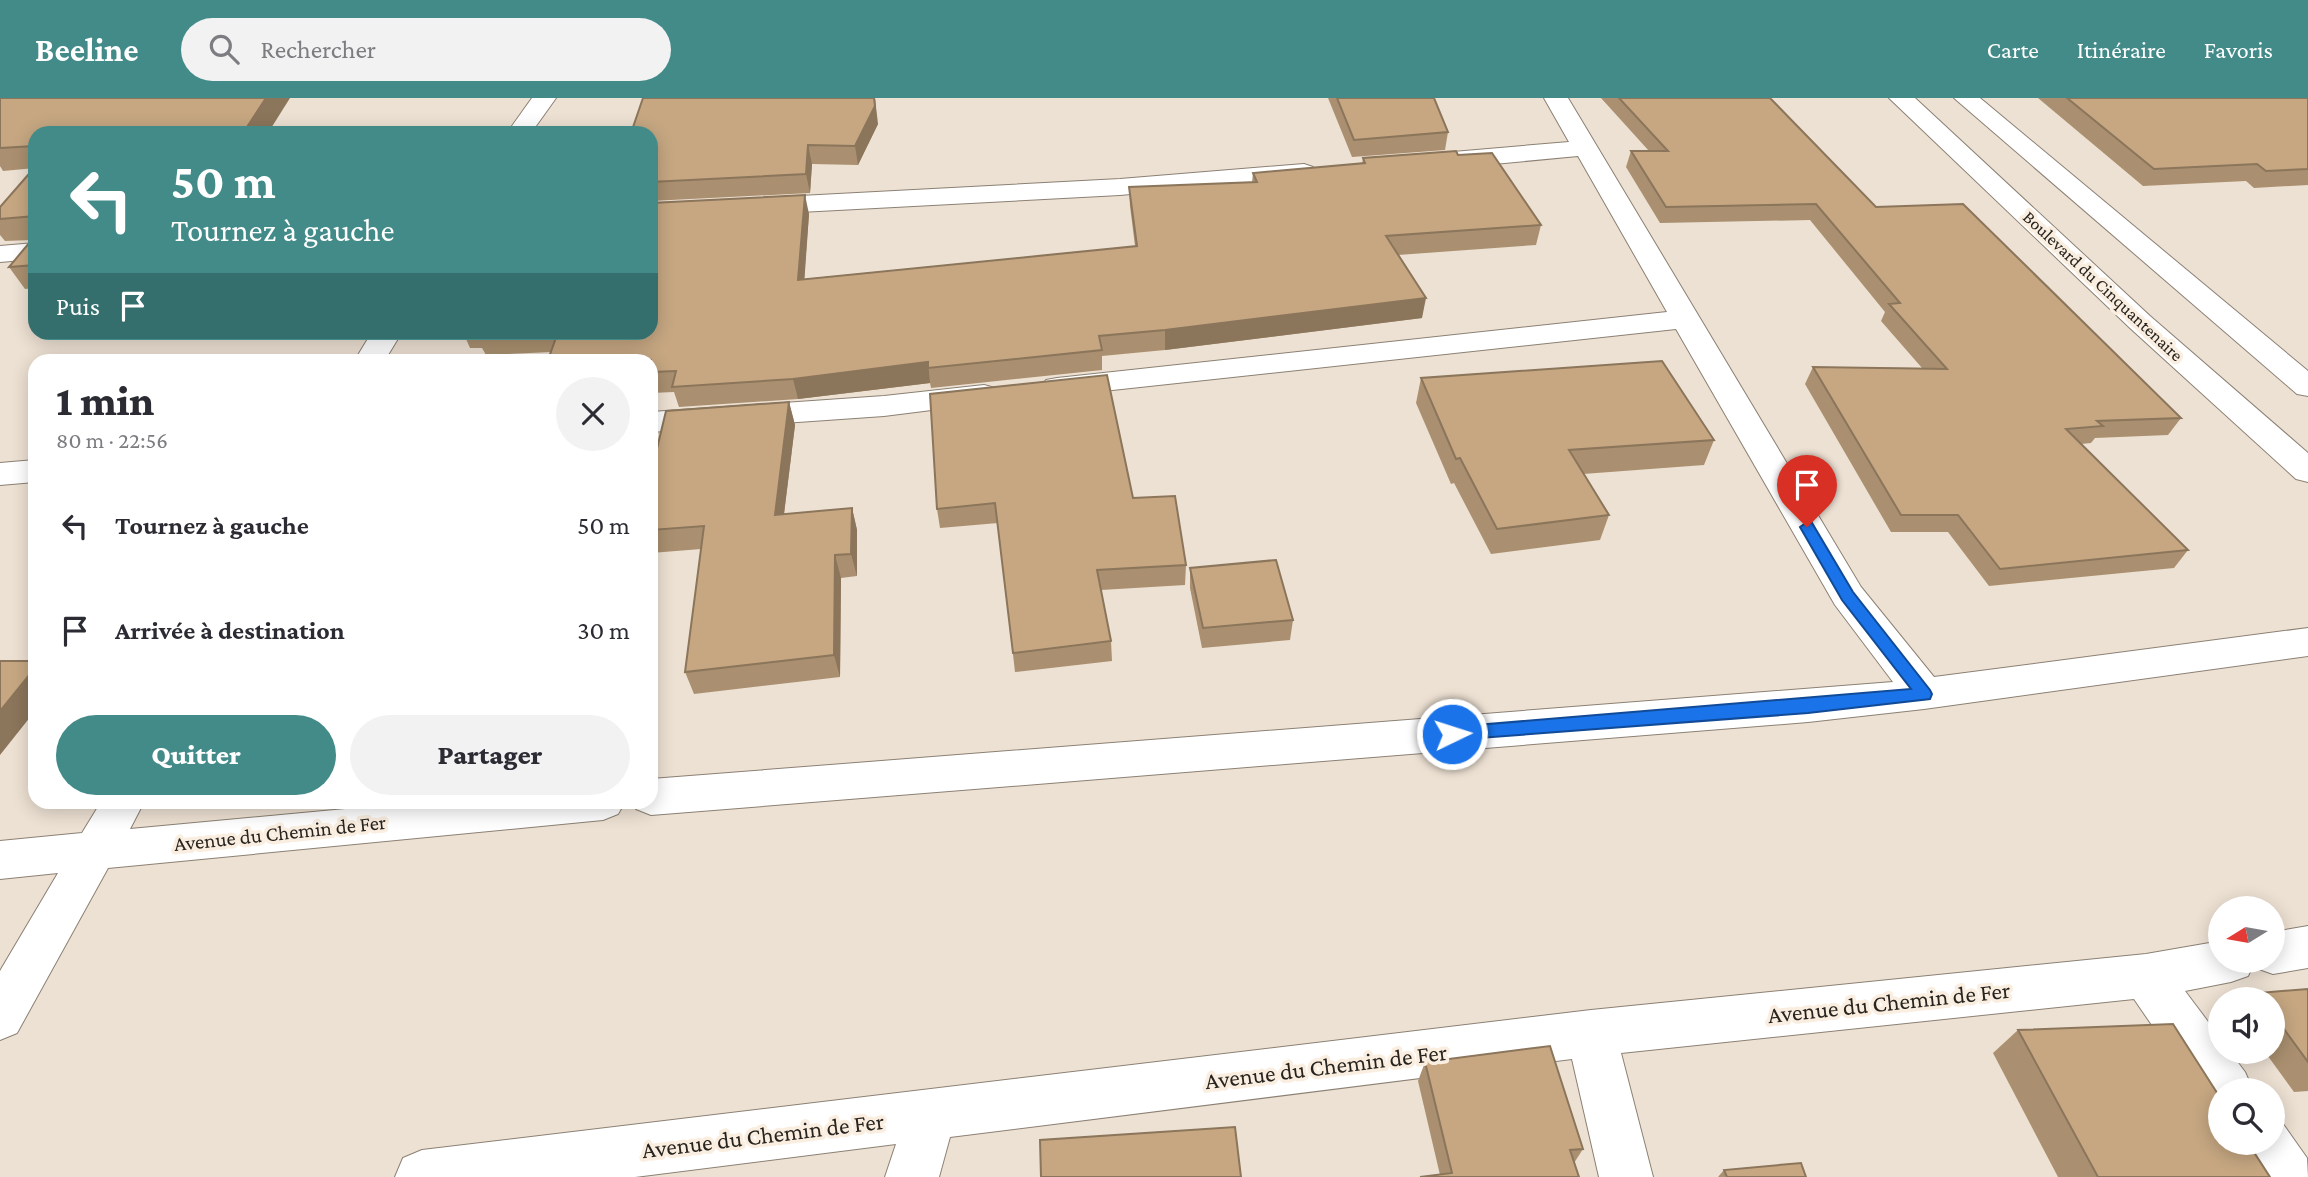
<!DOCTYPE html>
<html lang="fr">
<head>
<meta charset="utf-8">
<style>
	body { margin:0; font-family:"Crimson Pro",serif; background:#f2f2f3; color:#2b2b33; height:100vh; display:flex; flex-direction:column; font-size:26px; white-space:nowrap }
	* { box-sizing:border-box; margin:0 }
	p { font-size:23px; color:#7c7c81 }
	.icon { flex:none; width:38px; height:38px; fill:none; stroke:currentColor; stroke-width:2; stroke-linecap:round; stroke-linejoin:round }
	.map { position:relative; flex:1; overflow:hidden }
	.drawer { position:absolute; left:28px; top:256px; width:630px; height:455px; display:flex; flex-direction:column; background:#fff; border-radius:21px; box-shadow:0 4px 18px #0003 }
	.drawer>* { flex:none }
	.top-card { position:absolute; left:28px; top:28px; width:630px; height:214px; border-radius:21px; box-shadow:0 4px 18px #0003; background:#438b89; color:#fff; overflow:hidden }
	.needle { width:46px; rotate:259deg }
	.controls { position:absolute; left:2208px; top:798px; display:grid; gap:14px }
	.controls a { display:grid; place-items:center; width:77px; height:77px; border-radius:50%; background:#fff; box-shadow:0 4px 18px #0003; font-size:35px }
	.pin { position:absolute; display:grid; place-items:center; width:60px; height:60px; color:#fff; margin:-72px -30px; border-radius:50% 50% 50% 0; rotate:-45deg; box-shadow:0 0 7px #0007 }
	.pin .icon { rotate:45deg }
	.me { position:absolute; width:77px; margin:-38px; rotate:86deg; stroke-linejoin:round; filter:drop-shadow(0 0 5px #0008) }
	.turn { display:flex; align-items:center; gap:24px; height:147px; padding:0 28px; font-size:32px }
	.turn .icon { width:91px; height:91px; stroke-width:2.5 }
	.turn b { display:block; font-size:49px; line-height:60px }
	.then { display:flex; align-items:center; height:66px; padding:0 28px; background:#0003; gap:14px; font-size:26px }
	.round { display:grid; place-items:center; flex:none; width:74px; height:74px; border-radius:37px; background:#f2f2f3 }
	.summary { display:flex; align-items:center; justify-content:space-between; height:119px; padding:0 28px }
	h1 { font-size:42px; font-weight:800; line-height:52px }
	.primary-button { display:flex; gap:14px; margin-top:auto; padding:14px 28px }
	.primary-button a { flex:1; height:80px; border-radius:42px; background:#438b89; color:#fff; font-size:28px; font-weight:800; line-height:80px; text-align:center }
	.primary-button a+a { background:#f2f2f3; color:#2b2b33 }
	ul { padding:0; list-style:none }
	li { display:flex; align-items:center; gap:21px; height:105px; padding:0 28px }
	li div { flex:1 }
	li b { display:block; font-size:26px }
	li em { font-style:normal }
	header { display:flex; align-items:center; gap:42px; box-sizing:border-box; height:98px; padding:0 35px; background:#438b89; color:#fff }
	header strong { font-size:33px }
	nav { display:flex; gap:38px; margin-inline-start:auto; font-size:24px }
	.search { width:490px; height:63px; background:#f2f2f3; display:flex; align-items:center; gap:18px; box-sizing:border-box; padding:0 24px; border-radius:38px; color:#7c7c81; font-size:26px }
	.map>svg:first-child { display:block }
</style>
</head>
<body>
<header>
<strong>Beeline</strong>
<div class="search"><svg class="icon" aria-label="search" viewBox="0 0 24 24"><circle cx="10" cy="10" r="6"/><path d="M15 15l6 6"/></svg>Rechercher</div>
<nav><a>Carte</a><a>Itinéraire</a><a>Favoris</a></nav>
</header>
<div class="map">
<svg width="2308" height="1079" viewBox="0 0 2308 1079">
	<rect width="100%" height="100%" fill="#ede1d3"/>
	<g fill="none" stroke-linecap="round" stroke-linejoin="round">
		<g stroke="#8b8074" stroke-width="2">
			<g id="minor">
				<polygon points="532,0 556,0 531,35 507,35"/>
				<polygon points="1544,0 1568,0 1861,489 1934,579 2308,530 2308,558 1924,611 1808,624 651,717 636,711 632,704 651,704 651,681 1893,584 1835,507 1676,231 1057,298 1046,296 1041,289 1046,282 1057,280 1667,214 1578,58 1441,71 1432,68 1428,63 1432,58 1441,55 1569,44"/>
				<polygon points="1304,66 1313,69 1317,74 1313,79 1120,97 651,122 651,106 1120,81"/>
				<polygon points="35,145 35,161 0,164 0,148"/>
				<polygon points="372,234 402,234 385,262 355,262"/>
				<polygon points="984,287 995,290 1000,297 995,304 884,318 651,334 651,314 884,298"/>
				<polygon points="35,362 35,384 0,387 0,365"/>
				<polygon points="101,704 144,704 130,731 420,704 625,704 618,716 603,722 108,770 17,935 0,942 0,873 58,775 0,781 0,743 82,735"/>
				<polygon points="2308,828 2308,870 2273,876 2256,870 2254,865 2248,878 2231,884 2185,893 2221,941 2221,954 2230,954 2245,974 2253,992 2221,992 2221,1014 2209,1010 2134,901 1621,955 1653,1079 1599,1079 1572,961 950,1039 939,1079 885,1079 896,1046 635,1079 395,1079 403,1060 422,1052 1591,912 2146,856 2221,843 2221,863 2273,863 2273,834"/>
				<polygon points="2273,1022 2283,1026 2307,1060 2308,1079 2256,1079 2245,1064 2238,1045 2273,1045"/>
			</g>
		</g>
		<g stroke="#8b8074" stroke-width="2">
			<g id="major">
				<polygon points="1889,0 1915,0 2150,218 2308,355 2308,384 2296,381 2130,230"/>
				<polygon points="1954,0 1980,0 2308,273 2308,298 2297,296"/>
			</g>
		</g>
		<use href="#minor" fill="#fff" fill-rule="evenodd"/>
		<use href="#major" fill="#fff" fill-rule="evenodd"/>
	</g>
	<g fill="#aa9070">
		<polygon points="0,0 271,34 271,35 35,35 35,190 25,191 9,169 32,142 5,143 0,137 0,109 35,70 3,73 0,68"/>
		<polygon points="1328,0 1434,0 1448,34 1445,52 1352,59"/>
		<polygon points="1601,0 1770,0 1876,109 2181,320 2168,337 2095,340 2091,345 2081,346 2188,452 2174,470 1989,488 1948,434 1891,434 1805,286 1813,269 1922,270 1881,223 1885,214 1810,122 1660,125 1626,69 1631,53 1649,53"/>
		<polygon points="2038,0 2308,0 2308,87 2254,90 2246,83 2143,88"/>
		<polygon points="878,26 858,67 812,66 810,95 651,103 651,35"/>
		<polygon points="1458,57 1541,127 1536,147 1398,157 1422,220 1165,252 1102,258 1102,272 931,290 930,285 798,301 679,309 674,294 651,295 651,262 551,254 486,257 482,250 470,250 463,234 651,234 809,116 804,181 1135,148 1130,108 1129,89 1252,84 1253,75 1362,66 1363,60"/>
		<polygon points="1421,280 1714,342 1704,367 1583,376 1609,417 1600,442 1491,456 1454,385 1451,386 1416,305"/>
		<polygon points="930,296 1133,400 1186,467 1185,487 1101,492 1111,543 1112,563 1015,574 998,425 940,430 937,411"/>
		<polygon points="789,304 795,327 784,416 852,410 857,432 857,478 841,480 840,579 694,596 685,574 701,451 651,455 651,363 654,363"/>
		<polygon points="1190,470 1293,522 1290,542 1202,550 1190,490"/>
		<polygon points="2308,891 2308,993 2294,994 2265,954 2273,954 2273,901 2250,901 2258,895"/>
		<polygon points="2018,932 2270,1079 2058,1079 1993,955"/>
		<polygon points="1425,964 1583,1051 1574,1065 1440,1077 1418,983"/>
		<polygon points="1724,1072 1806,1079 1718,1079"/>
	</g>
	<g fill="#8b755b">
		<polygon points="266,0 290,0 268,35 243,35"/>
		<polygon points="874,0 875,0 878,26 858,67 855,48"/>
		<polygon points="808,47 812,66 810,95 806,76"/>
		<polygon points="805,97 809,116 803,202 798,182"/>
		<polygon points="1426,200 1422,220 1165,252 1165,232"/>
		<polygon points="928,264 930,285 798,301 793,281"/>
		<polygon points="789,304 795,327 781,440 775,417"/>
		<polygon points="852,410 857,432 857,478 851,456"/>
		<polygon points="835,457 841,480 840,579 834,557"/>
		<polygon points="35,570 35,613 0,657 0,613"/>
	</g>
	<g fill="#c6a782" stroke="#8b755b" stroke-width="2">
		<polygon points="0,0 266,0 243,35 35,35 35,48 0,50"/>
		<polygon points="643,0 874,0 875,8 855,48 808,47 806,76 651,84 651,35 631,35"/>
		<polygon points="1337,0 1434,0 1448,34 1354,42"/>
		<polygon points="1619,0 1770,0 1876,109 1963,106 2181,320 2097,323 2103,328 2066,331 2188,452 2000,471 1958,417 1901,417 1813,269 1947,271 1889,206 1900,205 1816,106 1666,109 1631,53 1668,53"/>
		<polygon points="2067,0 2308,0 2308,71 2266,73 2257,66 2154,71"/>
		<polygon points="1456,53 1458,57 1492,55 1541,127 1386,138 1426,200 1165,232 1099,238 1102,252 928,270 928,264 793,281 672,289 676,273 651,274 651,262 548,262 558,234 651,234 651,105 805,97 798,182 1137,148 1129,89 1257,84 1253,75 1365,65 1363,60"/>
		<polygon points="35,69 35,118 0,121 0,109"/>
		<polygon points="35,138 35,167 9,169"/>
		<polygon points="478,234 539,234 477,237"/>
		<polygon points="1662,263 1714,342 1569,352 1609,417 1497,431 1460,360 1456,361 1421,280"/>
		<polygon points="1107,277 1133,400 1175,398 1186,467 1097,472 1111,543 1013,555 995,405 937,411 930,296"/>
		<polygon points="789,304 775,417 852,410 851,456 835,457 834,557 685,574 704,428 651,432 651,363 654,363 666,313"/>
		<polygon points="1276,462 1293,522 1203,530 1190,470"/>
		<polygon points="0,563 35,563 35,570 0,613"/>
		<polygon points="2308,891 2308,964 2273,916 2273,901 2262,901 2258,895"/>
		<polygon points="2173,926 2221,1001 2221,1045 2248,1045 2270,1079 2098,1079 2018,932"/>
		<polygon points="1550,948 1583,1051 1570,1052 1579,1079 1420,1079 1452,1075 1425,964"/>
		<polygon points="1235,1029 1241,1079 1041,1079 1040,1042"/>
		<polygon points="1801,1065 1806,1079 1727,1079 1724,1072"/>
	</g>
	<polygon fill="#1a73e8" stroke="#114b97" stroke-width="2" points="1807,424 1812,425 1853,494 1930,592 1932,596 1930,601 1808,615 1452,642 1446,640 1444,636 1446,631 1452,629 1911,591 1842,502 1800,429"/>
	<g text-anchor="middle" dominant-baseline="central" stroke-width="7" stroke-linejoin="round" paint-order="stroke">
		<g font-size="18" fill="#27231e" stroke="#faeee0">
			<text transform="translate(2103 188) rotate(43)">Boulevard du Cinquantenaire</text>
		</g>
		<g font-size="21" fill="#27231e" stroke="#faeee0">
			<text transform="translate(280 735) rotate(-6)">Avenue du Chemin de Fer</text>
		</g>
		<g font-size="24" fill="#27231e" stroke="#faeee0">
			<text transform="translate(1889 904) rotate(-6)">Avenue du Chemin de Fer</text>
			<text transform="translate(1326 968) rotate(-7)">Avenue du Chemin de Fer</text>
			<text transform="translate(763 1037) rotate(-7)">Avenue du Chemin de Fer</text>
		</g>
	</g>
</svg>
<div class="controls">
<a><svg class="needle" viewBox="-14 -14 28 28"><path d="M0-13l5 13h-10z" fill="#e53935"/><path d="M0 13l5-13h-10z" fill="#7c7c81"/></svg></a>
<a><svg class="icon" aria-label="sound" viewBox="0 0 24 24"><path d="M4 9h4l5-4v14l-5-4H4zM17 9q2 3 0 6"/></svg></a>
<a><svg class="icon" aria-label="search" viewBox="0 0 24 24"><circle cx="10" cy="10" r="6"/><path d="M15 15l6 6"/></svg></a>
</div>
<div class="pin" style="left:1807px;top:429px;background:#d93025"><svg class="icon" aria-label="arrive" viewBox="0 0 24 24"><path d="M6 21V4h12l-3 4 3 4H6"/></svg></div>
<svg class="me" style="left:1452px;top:636px" viewBox="-20 -20 40 40"><circle r="17" fill="#1a73e8" stroke="#fff" stroke-width="3"/><path d="M0-11L8 9 0 5-8 9z" fill="#fff"/></svg>
<div class="top-card">
<div class="turn"><svg class="icon" aria-label="left" viewBox="0 0 24 24"><path d="M17 20v-9H6M10 6l-5 5 5 5"/></svg><div><b>50 m</b>Tournez à gauche</div></div>
<div class="then">Puis<svg class="icon" aria-label="arrive" viewBox="0 0 24 24"><path d="M6 21V4h12l-3 4 3 4H6"/></svg></div>
</div>
<section class="drawer">
<div class="summary"><div><h1>1 min</h1><p>80 m · 22:56</p></div><a class="round"><svg class="icon" aria-label="close" viewBox="0 0 24 24"><path d="M6 6l12 12M18 6L6 18"/></svg></a></div>
<ul>
<li><svg class="icon" aria-label="left" viewBox="0 0 24 24"><path d="M17 20v-9H6M10 6l-5 5 5 5"/></svg><div><b>Tournez à gauche</b></div><em>50 m</em></li>
<li><svg class="icon" aria-label="arrive" viewBox="0 0 24 24"><path d="M6 21V4h12l-3 4 3 4H6"/></svg><div><b>Arrivée à destination</b></div><em>30 m</em></li>
</ul>
<div class="primary-button"><a>Quitter</a><a>Partager</a></div>
</section>
</div>
</body>
</html>
